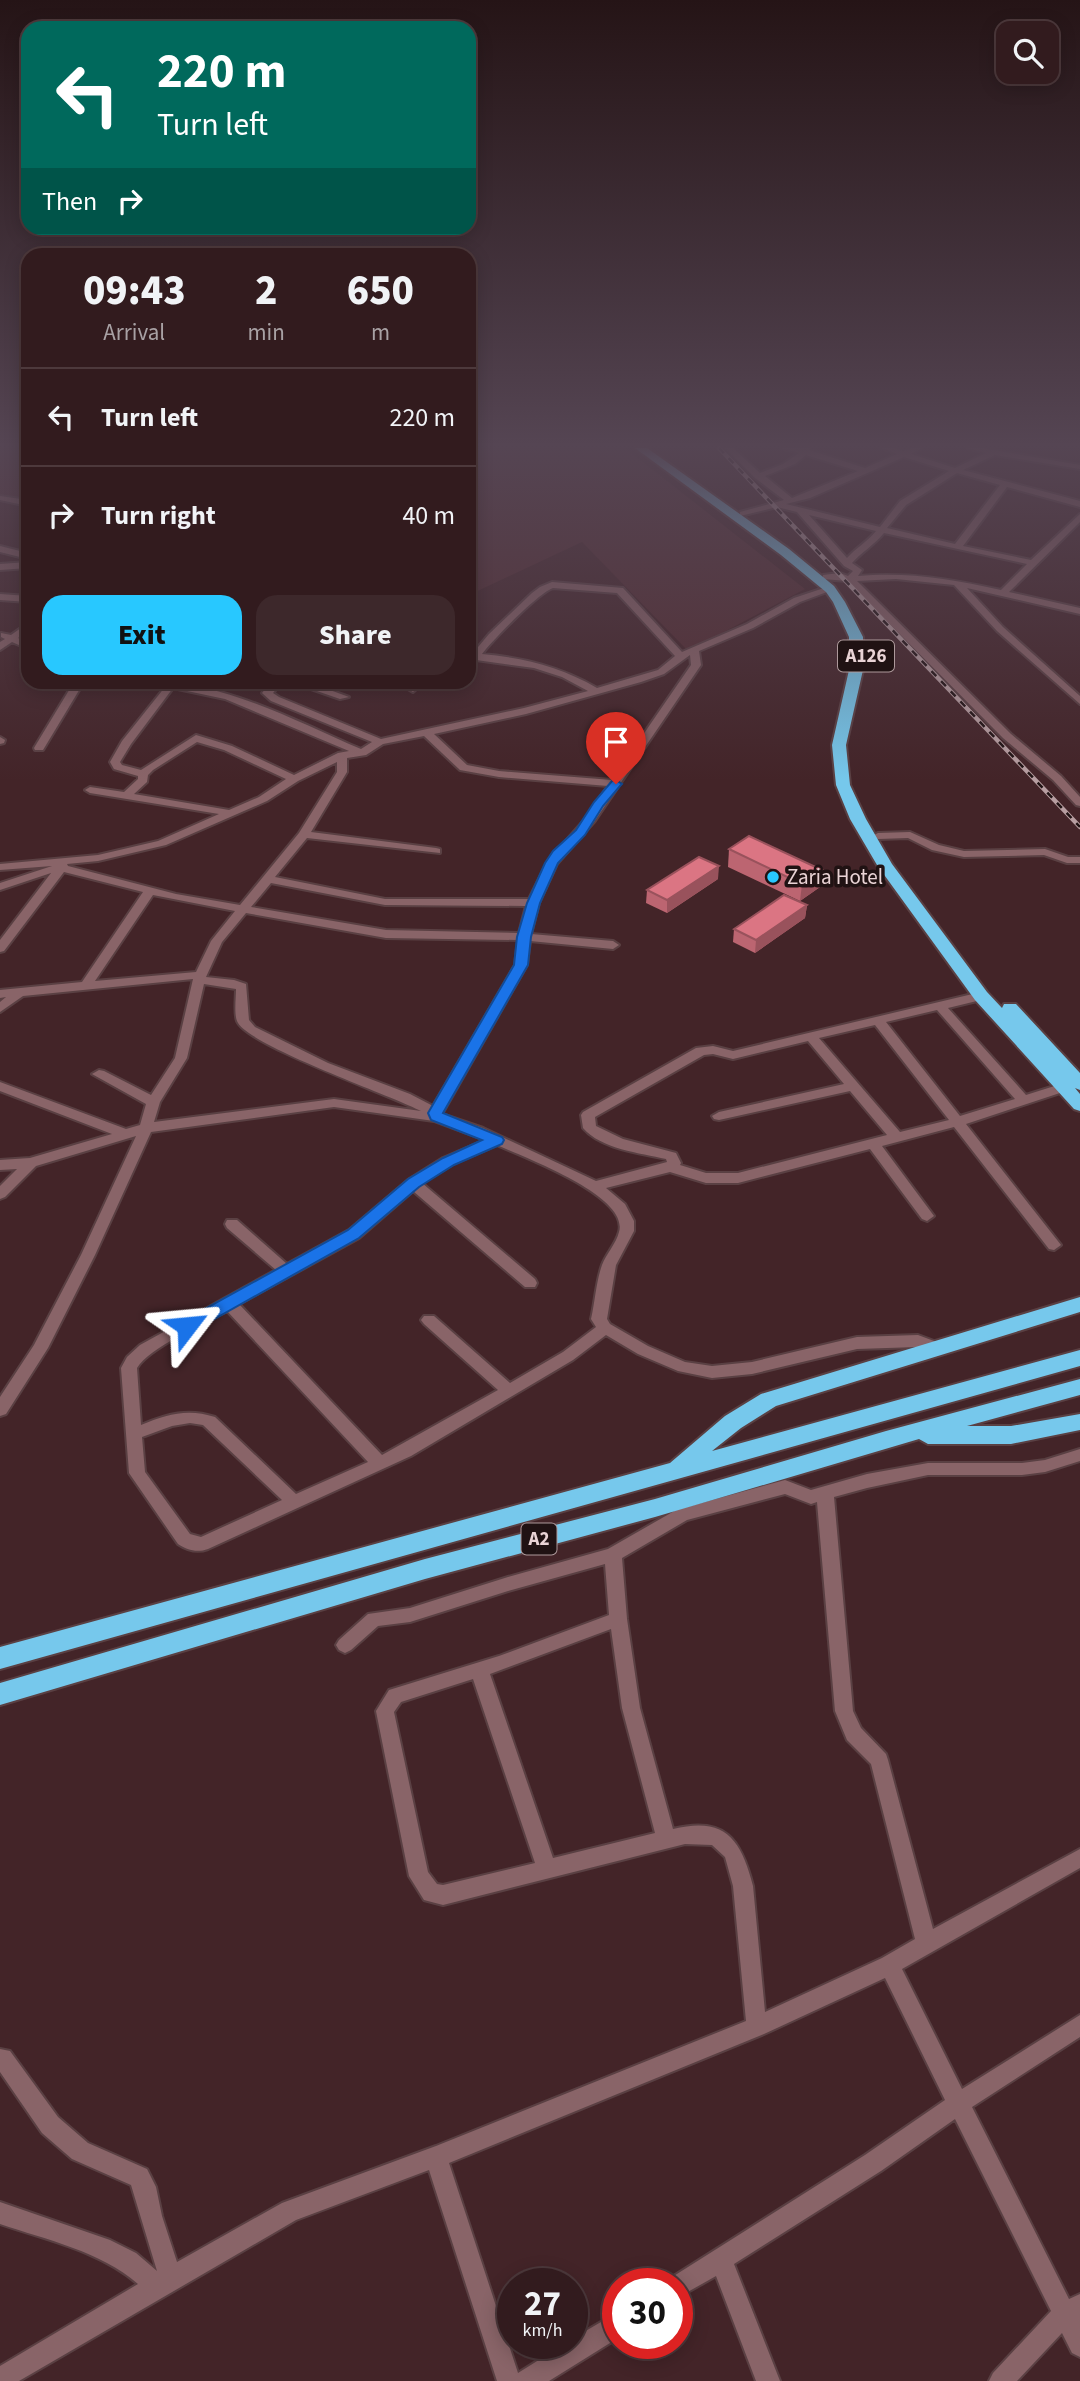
<!DOCTYPE html>
<html lang="en">
<head>
<meta charset="utf-8">
<style>
	body { margin:0; font-family:"Source Sans 3",sans-serif; background:#3d282b; color:#f1f3f6; height:100vh; display:flex; flex-direction:column; font-size:26px; white-space:nowrap }
	* { box-sizing:border-box; margin:0 }
	p { font-size:23px; color:#a8a1a4 }
	.icon { flex:none; width:38px; height:38px; fill:none; stroke:currentColor; stroke-width:2; stroke-linecap:round; stroke-linejoin:round }
	.map { position:relative; flex:1; overflow:hidden }
	.sheet { position:absolute; left:21px; top:248px; width:455px; height:441px; display:flex; flex-direction:column; background:#321b1e; border-radius:21px; box-shadow:0 4px 18px #0003,0 0 0 2px #4d393c }
	.sheet>* { flex:none }
	.banner { position:absolute; left:21px; top:21px; width:455px; height:214px; border-radius:21px; box-shadow:0 4px 18px #0003,0 0 0 2px #4d393c; background:#00695c; color:#fff; overflow:hidden }
	.buttons { position:absolute; left:996px; top:21px; display:grid; gap:14px }
	.buttons a { display:grid; place-items:center; width:63px; height:63px; border-radius:14px; background:#321b1e; box-shadow:0 4px 18px #0003,0 0 0 2px #4d393c; font-size:35px }
	.speed { position:absolute; left:497px; top:2268px; display:flex; gap:14px; font-size:35px; font-weight:700; text-align:center }
	.speed>* { display:grid; place-content:center; width:91px; height:91px; border-radius:50%; background:#321b1e; box-shadow:0 4px 18px #0003,0 0 0 2px #4d393c; line-height:1 }
	.speed small { font-size:18px; font-weight:400 }
	.speed .limit { border:10px solid #d22; background:#fff; color:#111 }
	.pin { position:absolute; display:grid; place-items:center; width:60px; height:60px; color:#fff; margin:-72px -30px; border-radius:50% 50% 50% 0; rotate:-45deg; box-shadow:0 0 7px #0007 }
	.pin .icon { rotate:45deg }
	.me { position:absolute; width:77px; margin:-38px; rotate:61deg; stroke-linejoin:round; filter:drop-shadow(0 0 5px #0008) }
	.turn { display:flex; align-items:center; gap:24px; height:147px; padding:0 21px; font-size:32px }
	.turn .icon { width:91px; height:91px; stroke-width:2.5 }
	.turn b { display:block; font-size:49px; line-height:60px }
	.then { display:flex; align-items:center; height:66px; padding:0 21px; background:#0003; gap:14px; font-size:26px }
	.eta { display:flex; justify-content:space-evenly; align-items:center; height:119px; text-align:center }
	.eta b { font-size:42px; font-weight:800; line-height:49px }
	.cta { display:flex; gap:14px; margin-top:auto; padding:14px 21px }
	.cta a { flex:1; height:80px; border-radius:21px; background:#28c8ff; color:#111; font-size:28px; font-weight:800; line-height:80px; text-align:center }
	.cta a+a { background:#3d282b; color:#f1f3f6 }
	ul { padding:0; list-style:none }
	li { display:flex; align-items:center; gap:21px; height:98px; padding:0 21px; border-top:2px solid #4d393c }
	li div { flex:1 }
	li b { display:block; font-size:26px }
	li em { font-style:normal }
	.map>svg:first-child { display:block }
</style>
</head>
<body>
<div class="map">
<svg width="1080" height="2381" viewBox="0 0 1080 2381">
	<rect width="100%" height="100%" fill="#432428"/>
	<g fill="#522c31">
		<polygon points="0,448 28,448 28,501 0,496"/>
		<polygon points="469,448 625,448 805,589 688,651 582,542 469,595"/>
	</g>
	<g fill="none" stroke-linecap="round" stroke-linejoin="round">
		<g stroke="#5a4043" stroke-width="4">
			<g id="minor">
				<path d="M 725,448 L 733,448 L 760,473 L 783,464 L 799,453 L 781,448 L 810,448 L 809,450 L 865,468 L 897,454 L 882,448 L 893,448 L 904,451 L 912,448 L 922,448 L 911,454 L 955,468 L 986,453 L 967,448 L 982,448 L 1080,465 L 1080,469 L 995,455 L 963,470 L 1080,501 L 1080,507 L 1007,487 L 963,546 L 1031,560 L 1080,514 L 1080,522 L 1009,592 L 1080,608 L 1080,614 L 967,588 L 1003,627 L 1080,696 L 1080,704 L 997,631 L 954,585 L 896,579 L 857,581 L 1011,734 L 1061,776 L 1080,797 L 1080,806 L 1076,805 L 1053,780 L 1003,738 L 847,581 L 823,579 L 823,575 L 840,573 L 848,576 L 853,571 L 844,566 L 797,512 L 777,507 L 740,516 L 740,512 L 784,500 L 755,478 ZM 806,455 L 858,471 L 792,498 L 765,476 L 795,464 ZM 904,457 L 949,471 L 900,501 L 880,527 L 786,504 L 810,498 ZM 957,473 L 1000,485 L 955,544 L 887,528 L 906,505 ZM 809,515 L 876,531 C 867,542 856,548 847,558 ZM 884,533 L 1027,564 L 1001,590 C 950,579 910,572 858,576 L 862,570 L 852,563 C 862,552 874,545 884,533 Z"/>
				<polygon points="0,496 28,500 28,506 0,500"/>
				<polygon points="0,546 28,553 28,559 0,552"/>
				<polygon points="28,562 28,568 0,570 0,564"/>
				<path d="M 552,582 L 623,588 L 682,652 L 747,624 L 794,598 L 830,586 L 835,589 L 800,602 L 753,628 L 699,651 L 701,665 L 594,822 L 557,864 L 539,903 L 531,934 L 613,941 L 619,945 L 613,949 L 530,941 L 527,965 L 442,1114 L 483,1128 L 596,1181 L 667,1162 L 666,1159 C 640,1153 601,1149 583,1128 L 581,1115 L 583,1112 L 696,1048 L 713,1046 L 733,1051 L 981,992 L 987,996 L 985,999 L 948,1008 L 1026,1095 L 1064,1083 L 1071,1087 L 1069,1090 L 966,1124 L 1061,1245 L 1054,1250 L 1049,1249 L 954,1127 L 882,1146 L 934,1216 L 927,1221 L 922,1219 L 870,1149 L 738,1183 L 706,1183 L 670,1172 L 606,1188 L 625,1204 L 634,1221 L 634,1231 L 616,1265 L 607,1319 L 610,1324 L 648,1346 L 685,1362 L 712,1366 L 752,1362 L 857,1337 L 918,1335 L 942,1344 L 945,1348 L 942,1352 L 937,1354 L 917,1347 L 857,1349 L 752,1374 L 712,1378 L 678,1371 L 638,1354 L 606,1335 L 573,1360 L 411,1456 L 208,1549 C 197,1553 187,1550 178,1544 L 129,1473 L 121,1368 L 127,1357 L 140,1345 L 276,1270 L 227,1228 L 225,1224 L 227,1220 L 237,1220 L 287,1264 L 349,1230 L 408,1180 L 443,1158 L 485,1140 L 434,1121 L 334,1107 L 151,1132 L 95,1255 L 48,1348 L 6,1414 L 0,1416 L 0,1397 L 34,1345 L 81,1255 L 136,1136 L 36,1166 L 5,1197 L 0,1199 L 0,1186 L 17,1169 L 0,1170 L 0,1160 L 30,1158 L 112,1134 L 0,1091 L 0,1082 L 126,1129 L 140,1125 L 146,1104 L 92,1074 L 99,1070 L 104,1071 L 151,1095 L 175,1058 L 193,979 L 23,996 L 0,1012 L 0,1002 L 6,997 L 0,998 L 0,990 L 82,982 L 143,892 L 64,872 L 4,951 L 0,952 L 0,940 L 51,873 L 0,890 L 0,883 L 52,866 L 0,870 L 0,864 L 98,855 L 158,841 L 219,814 L 90,793 L 85,790 L 90,787 L 124,792 L 138,779 L 138,776 L 114,769 L 110,762 L 122,741 L 165,687 L 152,682 C 226,682 295,721 361,749 L 372,742 L 271,701 L 262,693 L 271,682 L 282,682 L 273,693 L 279,697 L 381,739 L 524,708 L 588,691 L 562,677 L 534,668 L 469,659 L 469,653 L 473,653 L 489,634 L 532,593 L 540,587 ZM 553,588 L 617,593 L 675,656 L 658,670 L 597,688 C 561,667 524,658 482,654 C 493,640 537,594 553,588 ZM 690,655 L 691,665 L 612,780 L 499,771 L 467,765 L 434,734 L 526,714 L 641,682 L 664,674 ZM 173,688 L 225,699 L 349,751 L 338,753 L 294,775 L 232,746 L 196,735 L 141,770 L 122,765 L 120,762 L 131,744 ZM 424,736 L 460,770 L 499,777 L 608,786 L 586,818 L 548,861 L 529,899 L 385,899 L 275,877 L 307,838 L 440,853 L 440,849 L 436,848 L 311,832 L 347,772 L 347,758 L 366,755 L 383,744 ZM 197,742 L 224,750 L 286,779 L 259,797 L 229,810 L 134,794 L 147,782 L 148,775 L 153,770 ZM 337,762 L 337,772 L 299,833 L 240,905 L 176,894 L 68,866 L 67,864 L 98,861 L 166,845 L 267,801 L 298,781 ZM 271,883 L 385,905 L 526,906 L 519,933 L 386,930 L 251,907 ZM 153,895 L 235,911 L 211,941 L 196,972 L 95,981 ZM 246,913 L 386,938 L 518,940 L 515,965 L 433,1106 L 410,1094 L 328,1063 L 255,1027 L 249,1020 L 246,984 L 234,980 L 206,977 L 222,942 ZM 204,984 L 236,989 C 236,998 234,1013 237,1021 C 246,1045 391,1095 421,1111 L 334,1099 L 154,1122 L 160,1102 L 187,1058 ZM 937,1010 L 1015,1099 L 960,1116 L 886,1022 ZM 875,1025 L 949,1120 L 900,1132 L 819,1038 ZM 808,1041 L 844,1084 L 719,1112 L 712,1116 L 714,1119 L 719,1120 L 850,1091 L 887,1135 L 738,1173 L 706,1173 L 680,1165 L 681,1163 L 676,1153 L 623,1139 L 596,1126 L 595,1117 L 704,1055 L 713,1054 L 733,1059 ZM 497,1145 C 523,1157 630,1196 619,1232 C 616,1244 606,1254 602,1265 C 596,1282 595,1302 591,1319 L 596,1327 L 563,1352 L 510,1383 L 434,1316 L 424,1316 L 421,1320 L 424,1324 L 498,1390 L 382,1455 L 239,1304 L 359,1238 L 413,1191 L 525,1287 L 535,1287 L 537,1283 L 535,1279 L 422,1183 L 453,1164 ZM 227,1311 L 368,1462 L 296,1494 L 215,1417 C 188,1408 167,1414 141,1425 L 137,1368 C 149,1348 205,1323 227,1311 ZM 190,1423 L 203,1425 L 282,1500 L 201,1537 L 190,1534 L 145,1472 L 142,1437 L 172,1426 Z"/>
				<polygon points="0,594 28,596 28,602 0,600"/>
				<polygon points="28,623 28,630 18,638 28,642 28,649 12,642 0,650 0,642 5,639 1,637 1,633 11,635"/>
				<polygon points="74,682 84,682 43,750 35,750 34,748"/>
				<polygon points="291,682 308,682 349,697 340,699"/>
				<polygon points="413,682 424,682 413,692 408,689"/>
				<polygon points="0,737 5,740 4,743 0,744"/>
				<polygon points="910,832 939,845 964,851 1045,849 1068,857 1080,857 1080,863 1067,863 1044,855 964,857 932,850 908,838 878,839 872,836 878,833"/>
				<path d="M 1080,1449 L 1080,1461 L 1045,1472 L 1022,1475 L 928,1475 L 867,1488 L 834,1497 L 853,1711 L 861,1728 L 886,1754 L 888,1760 L 933,1929 L 1080,1849 L 1080,1868 L 902,1969 L 962,2089 L 1080,2015 L 1080,2037 L 972,2107 L 1069,2299 L 1080,2294 L 1080,2357 L 1072,2353 L 1062,2333 L 1017,2381 L 989,2381 L 993,2373 L 1051,2311 L 955,2119 L 881,2171 L 734,2264 L 780,2381 L 756,2381 L 716,2276 L 677,2298 L 677,2284 L 667,2284 L 669,2279 L 865,2155 L 945,2100 L 885,1978 L 764,2034 L 449,2163 L 518,2373 L 566,2343 L 572,2343 L 572,2339 L 618,2312 L 618,2338 L 549,2381 L 497,2381 L 429,2170 L 296,2220 L 19,2381 L 0,2381 L 0,2366 L 138,2284 C 100,2251 47,2240 0,2224 L 0,2202 L 110,2240 L 136,2253 L 157,2271 L 131,2185 L 72,2159 L 42,2133 L 0,2072 L 0,2049 L 10,2051 L 58,2117 L 88,2143 L 147,2169 L 156,2187 L 162,2216 L 177,2262 L 282,2203 L 436,2146 L 746,2021 L 733,1886 L 725,1857 L 712,1845 L 685,1844 L 443,1905 L 424,1900 L 409,1876 L 376,1711 L 389,1690 L 499,1656 L 609,1615 L 605,1564 L 508,1591 L 410,1622 L 378,1626 L 351,1650 L 345,1653 L 339,1650 L 336,1645 L 339,1640 L 368,1614 L 410,1608 L 508,1577 L 608,1549 L 676,1510 L 785,1480 L 811,1490 L 867,1474 L 928,1463 L 1022,1463 L 1045,1460 ZM 785,1494 L 811,1504 L 817,1502 L 835,1711 L 847,1740 L 871,1764 L 915,1939 L 882,1958 L 765,2012 L 753,1886 C 741,1839 725,1816 673,1829 L 640,1708 L 627,1619 L 622,1558 L 687,1520 ZM 611,1629 L 622,1708 L 655,1833 L 553,1858 L 490,1674 ZM 473,1679 L 535,1863 L 443,1885 L 437,1884 L 428,1872 L 394,1712 L 401,1702 Z"/>
			</g>
		</g>
		<g stroke="#5a4043" stroke-width="4">
			<g id="highway">
				<polygon points="635,448 647,448 789,549 834,586 845,602 863,637 863,670 846,745 850,785 866,819 892,864 987,992 1002,1008 1004,1004 1016,1004 1080,1073 1080,1090 1075,1088 1080,1094 1080,1111 1074,1109 975,1000 877,865 850,819 836,785 832,745 849,670 849,637 833,602 826,592 781,555"/>
				<polygon points="1080,1297 1080,1312 776,1406 741,1428 712,1451 1080,1350 1080,1366 0,1669 0,1647 670,1463 725,1416 761,1394"/>
				<polygon points="1080,1379 1080,1395 967,1426 1011,1426 1080,1414 1080,1430 1011,1444 928,1444 919,1439 655,1517 425,1579 0,1705 0,1683 425,1559 655,1499 886,1431"/>
			</g>
		</g>
		<use href="#minor" fill="#896468" fill-rule="evenodd"/>
		<use href="#highway" fill="#76c8ec" fill-rule="evenodd"/>
		<g stroke="#b79ea1" stroke-width="4.5">
			<polyline id="rail" points="719,448 1080,827"/>
		</g>
		<use href="#rail" stroke="#201213" stroke-width="2.5" stroke-dasharray="7" stroke-linecap="butt"/>
	</g>
	<g fill="#bc6571">
		<polygon points="729,849 820,887 800,901 728,867"/>
		<polygon points="718,879 667,913 646,903 647,890"/>
		<polygon points="807,905 805,918 755,953 733,942 734,929"/>
	</g>
	<g fill="#99525c">
		<polygon points="719,866 718,879 667,913 667,900"/>
		<polygon points="822,870 820,887 800,901 802,884"/>
		<polygon points="807,905 805,918 755,953 756,940"/>
	</g>
	<g fill="#db7583" stroke="#99525c" stroke-width="2">
		<polygon points="749,836 822,870 802,884 729,849"/>
		<polygon points="699,857 719,866 667,900 647,890"/>
		<polygon points="784,895 807,905 756,940 734,929"/>
	</g>
	<linearGradient id="sky" x2="0" y2="1"><stop stop-color="#251416"/><stop offset="0.57" stop-color="#554553"/><stop offset="1" stop-color="#554553" stop-opacity="0"/></linearGradient>
	<rect width="1080" height="781" fill="url(#sky)"/>
	<polygon fill="#1a73e8" stroke="#114b97" stroke-width="2" points="616,780 622,784 620,786 603,806 585,835 558,863 540,903 531,937 528,965 443,1113 502,1137 504,1140 502,1144 454,1165 419,1187 359,1238 193,1331 181,1331 178,1326 181,1322 348,1230 408,1179 443,1158 482,1140 431,1120 428,1113 514,965 517,937 527,903 545,863 553,851 576,830 594,802 612,781"/>
	<circle fill="#28c8ff" stroke="#201213" stroke-width="2.5" cx="773" cy="877" r="7"/>
	<g text-anchor="middle" dominant-baseline="central" stroke-width="7" stroke-linejoin="round" paint-order="stroke">
		<g fill="#201213" stroke="#ad999b" stroke-width="2">
			<rect x="838" y="640.5" width="56" height="31" rx="5"/>
			<rect x="521.5" y="1523.5" width="35" height="31" rx="5"/>
		</g>
		<g font-size="19" font-weight="bold" fill="#e9d3d5">
			<text x="866" y="656">A126</text>
			<text x="539" y="1539">A2</text>
		</g>
		<g font-size="21" fill="#e9d3d5" stroke="#201213" text-anchor="start">
			<text x="787" y="877">Zaria Hotel</text>
		</g>
	</g>
</svg>
<div class="buttons">
<a><svg class="icon" aria-label="search" viewBox="0 0 24 24"><circle cx="10" cy="10" r="6"/><path d="M15 15l6 6"/></svg></a>
</div>
<div class="speed"><div>27<small>km/h</small></div><div class="limit">30</div></div>
<div class="pin" style="left:616px;top:784px;background:#d93025"><svg class="icon" aria-label="arrive" viewBox="0 0 24 24"><path d="M6 21V4h12l-3 4 3 4H6"/></svg></div>
<svg class="me" style="left:187px;top:1326px" viewBox="-20 -20 40 40"><path d="M0-17L14 15 0 8-14 15z" fill="#1a73e8" stroke="#fff" stroke-width="4"/></svg>
<div class="banner">
<div class="turn"><svg class="icon" aria-label="left" viewBox="0 0 24 24"><path d="M17 20v-9H6M10 6l-5 5 5 5"/></svg><div><b>220 m</b>Turn left</div></div>
<div class="then">Then<svg class="icon" aria-label="right" viewBox="0 0 24 24"><path d="M7 20v-9h11M14 6l5 5-5 5"/></svg></div>
</div>
<section class="sheet">
<div class="eta">
<div><b>09:43</b><p>Arrival</p></div>
<div><b>2</b><p>min</p></div>
<div><b>650</b><p>m</p></div>
</div>
<ul>
<li><svg class="icon" aria-label="left" viewBox="0 0 24 24"><path d="M17 20v-9H6M10 6l-5 5 5 5"/></svg><div><b>Turn left</b></div><em>220 m</em></li>
<li><svg class="icon" aria-label="right" viewBox="0 0 24 24"><path d="M7 20v-9h11M14 6l5 5-5 5"/></svg><div><b>Turn right</b></div><em>40 m</em></li>
</ul>
<div class="cta"><a>Exit</a><a>Share</a></div>
</section>
</div>
</body>
</html>
